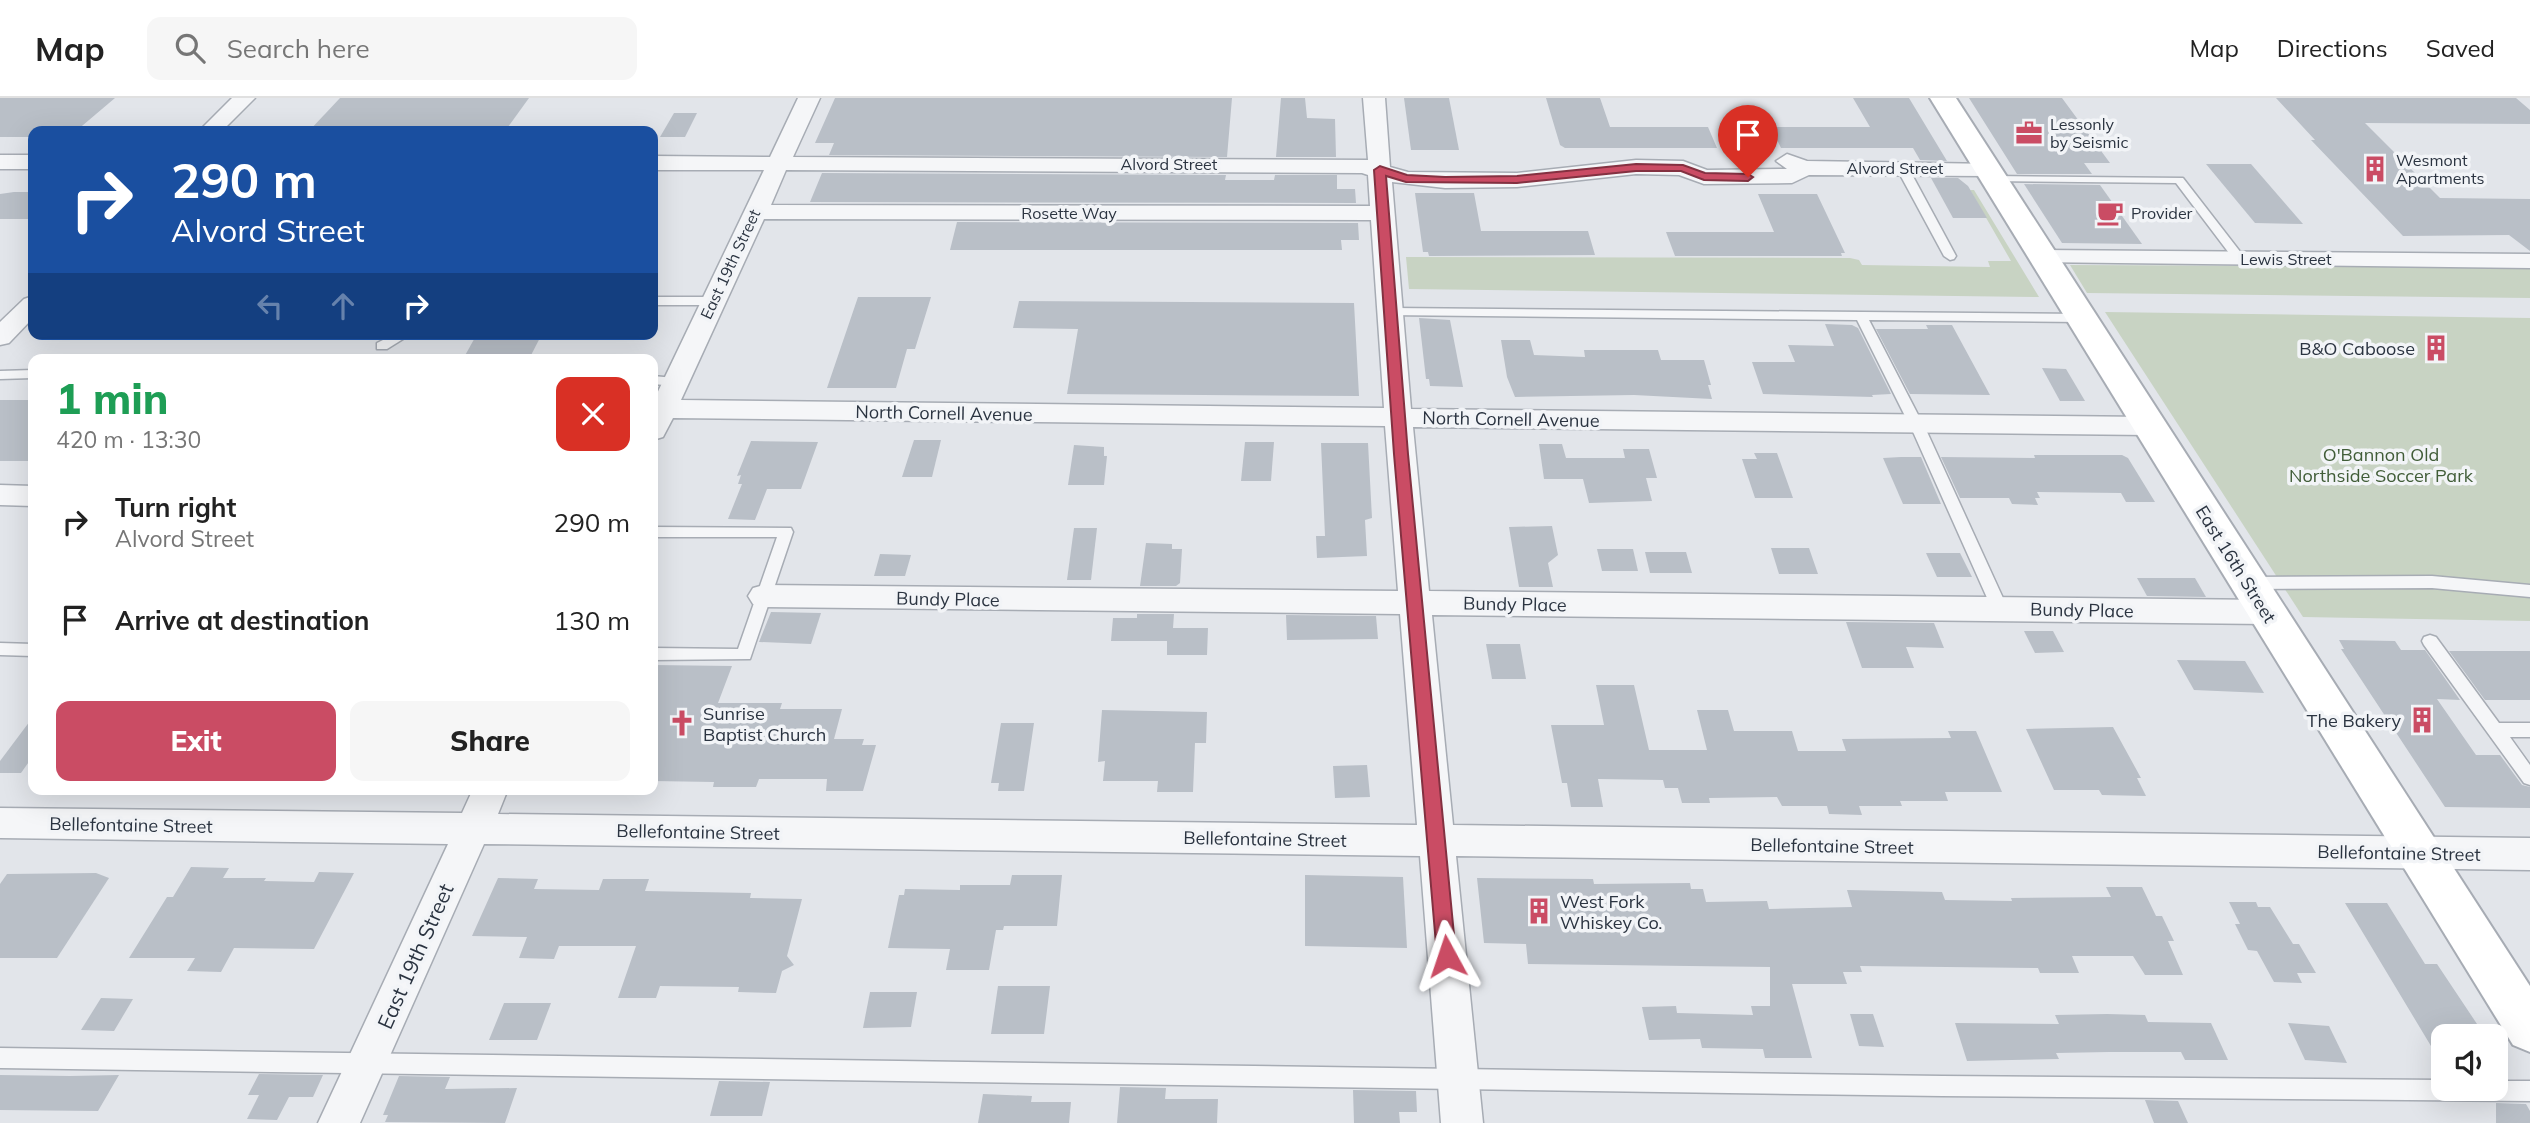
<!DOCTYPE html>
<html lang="en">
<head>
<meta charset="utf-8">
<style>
	body { margin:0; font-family:Mulish,sans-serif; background:#f6f6f6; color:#222; height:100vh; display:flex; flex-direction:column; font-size:26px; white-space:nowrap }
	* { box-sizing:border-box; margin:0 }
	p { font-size:23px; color:#767676 }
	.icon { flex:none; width:38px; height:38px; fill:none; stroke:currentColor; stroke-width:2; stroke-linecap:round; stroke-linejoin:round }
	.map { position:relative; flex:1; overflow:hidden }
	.panel { position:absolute; left:28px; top:256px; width:630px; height:441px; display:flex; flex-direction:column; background:#fff; border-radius:14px; box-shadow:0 7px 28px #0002 }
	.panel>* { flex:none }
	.top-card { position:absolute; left:28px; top:28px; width:630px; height:214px; border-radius:14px; box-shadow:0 7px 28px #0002; background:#1a4fa0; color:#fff; overflow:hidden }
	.tools { position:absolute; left:2431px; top:926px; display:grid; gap:14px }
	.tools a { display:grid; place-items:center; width:77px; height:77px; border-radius:14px; background:#fff; box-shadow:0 7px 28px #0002; font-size:35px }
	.pin { position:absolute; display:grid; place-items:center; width:60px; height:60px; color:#fff; margin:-72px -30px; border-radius:50% 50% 50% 0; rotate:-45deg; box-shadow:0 0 7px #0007 }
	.pin .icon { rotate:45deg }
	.me { position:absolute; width:77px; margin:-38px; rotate:355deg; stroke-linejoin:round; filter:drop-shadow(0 0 5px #0008) }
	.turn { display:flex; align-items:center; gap:24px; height:147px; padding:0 28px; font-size:32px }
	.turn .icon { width:91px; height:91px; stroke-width:2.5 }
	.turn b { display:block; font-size:49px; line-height:60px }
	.lanes { display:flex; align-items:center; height:66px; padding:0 28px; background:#0003; justify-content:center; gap:35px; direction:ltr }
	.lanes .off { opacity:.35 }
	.round { display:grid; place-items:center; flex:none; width:74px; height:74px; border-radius:14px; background:#f6f6f6 }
	.headline { display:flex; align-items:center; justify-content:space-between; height:119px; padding:0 28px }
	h1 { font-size:42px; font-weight:800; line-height:52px; color:#1e9e55 }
	.action { display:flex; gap:14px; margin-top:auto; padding:14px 28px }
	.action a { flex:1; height:80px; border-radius:14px; background:#ca4c64; color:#fff; font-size:28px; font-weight:800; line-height:80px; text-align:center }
	.action a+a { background:#f6f6f6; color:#222 }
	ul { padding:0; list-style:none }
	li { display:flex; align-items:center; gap:21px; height:98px; padding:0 28px }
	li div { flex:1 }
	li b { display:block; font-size:26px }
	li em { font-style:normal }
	header { display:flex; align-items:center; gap:42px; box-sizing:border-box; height:98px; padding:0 35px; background:#fff; border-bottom:2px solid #e0e0e0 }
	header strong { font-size:33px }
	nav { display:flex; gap:38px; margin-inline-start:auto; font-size:24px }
	.search { width:490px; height:63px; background:#f6f6f6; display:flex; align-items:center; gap:18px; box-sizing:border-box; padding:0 24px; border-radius:14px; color:#767676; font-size:26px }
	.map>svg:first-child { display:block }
</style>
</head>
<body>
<header>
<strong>Map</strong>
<div class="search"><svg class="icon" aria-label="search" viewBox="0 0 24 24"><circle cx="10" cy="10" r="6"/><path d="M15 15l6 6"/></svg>Search here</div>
<nav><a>Map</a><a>Directions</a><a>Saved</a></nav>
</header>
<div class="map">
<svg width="2530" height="1025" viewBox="0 0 2530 1025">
	<rect width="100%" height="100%" fill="#e2e5ea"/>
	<g fill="#c8d3c3">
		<polygon points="1970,92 1974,92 2039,199 1409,191 1406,159 1850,160 1859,162 1862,167 1990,169 1988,163 2011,163"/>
		<polygon points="2070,167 2530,169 2530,200 2087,195"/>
		<polygon points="2105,214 2530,220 2530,523 2303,519"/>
	</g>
	<g fill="#b9bfc7">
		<polygon points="0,0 115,0 76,33 33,33 33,39 0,39"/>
		<polygon points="340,0 529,0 505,33 309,33"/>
		<polygon points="835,0 1232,0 1227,59 829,57 834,45 815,45"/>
		<polygon points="1281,0 1305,0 1307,20 1335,21 1336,59 1276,59"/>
		<polygon points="1404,0 1449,0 1459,52 1411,52"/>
		<polygon points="1546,0 1600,0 1610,29 1708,29 1717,50 1565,50 1560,47"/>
		<polygon points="1853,0 1909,0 1947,63 1920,62 1913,50 1781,50 1771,29 1870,29"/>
		<polygon points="1969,0 2062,0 2110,65 2084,65 2092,76 2017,76"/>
		<polygon points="2276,0 2516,0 2530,12 2530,26 2365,25 2440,100 2530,101 2530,153 2509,137 2403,138 2311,42 2315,42"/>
		<polygon points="674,15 697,15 685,39 660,39"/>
		<polygon points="2206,66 2251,66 2303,126 2255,125"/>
		<polygon points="822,75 1226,77 1225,82 1274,82 1275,77 1337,77 1337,91 1355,91 1356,105 810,104"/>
		<polygon points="1931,80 1958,80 1968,88 1987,120 1953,120"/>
		<polygon points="2024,86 2100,87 2142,146 2062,145"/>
		<polygon points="14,94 33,94 33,121 0,121 0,96"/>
		<polygon points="1415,95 1474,95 1481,133 1588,133 1595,157 1429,158 1428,154 1423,154"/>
		<polygon points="1758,96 1817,96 1845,155 1841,155 1842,158 1675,158 1666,134 1774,134"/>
		<polygon points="957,124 1358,125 1359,142 1341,142 1342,152 950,152"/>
		<polygon points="858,199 931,199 915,251 907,251 896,290 827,290"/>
		<polygon points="1019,203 1354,205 1359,298 1067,296 1078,231 1013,230"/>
		<polygon points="1419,220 1450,222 1463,289 1430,288 1429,281 1426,281"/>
		<polygon points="1825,226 1852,227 1858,230 1891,296 1872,297 1873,299 1763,296 1752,264 1795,264 1788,247 1834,248"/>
		<polygon points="1926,227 1952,227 1990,297 1910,296 1876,231 1928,231"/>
		<polygon points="477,236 542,236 529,261 463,261"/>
		<polygon points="1501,242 1530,242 1534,257 1585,259 1584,252 1658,252 1661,262 1704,262 1711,287 1708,287 1712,301 1634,297 1515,299 1507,279"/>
		<polygon points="2042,270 2066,271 2085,303 2060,303"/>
		<rect x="0" y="302" width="33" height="61"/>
		<polygon points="914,342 941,342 932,379 902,379"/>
		<polygon points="751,343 818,344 801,391 767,391 755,422 728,421 742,386 738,386 741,377 737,378"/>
		<polygon points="1245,344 1274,344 1271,383 1241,383"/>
		<polygon points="1321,345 1368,345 1372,420 1365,422 1367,458 1317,460 1316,438 1325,438"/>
		<polygon points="1539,346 1562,346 1566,360 1625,360 1623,351 1649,351 1657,380 1646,380 1652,403 1589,405 1583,381 1544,381"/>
		<polygon points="1074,347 1104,349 1104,358 1107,358 1104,387 1068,387"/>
		<polygon points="1754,355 1777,355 1793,400 1755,400 1742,361 1757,361"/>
		<polygon points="2034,357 2122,357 2128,360 2155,404 2126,404 2121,395 2037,394 2040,400 2035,400 2038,407 2012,406 2009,400 1960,400 1941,359 2035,360"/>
		<polygon points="1901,359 1921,359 1941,406 1903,406 1883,360"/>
		<polygon points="1552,428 1558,457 1548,465 1553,489 1519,489 1509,429"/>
		<polygon points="1074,430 1097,430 1091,482 1067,482"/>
		<polygon points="1146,445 1172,446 1172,451 1182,451 1180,485 1176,488 1140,488"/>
		<polygon points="1771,450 1809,450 1818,476 1779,476"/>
		<polygon points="1597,451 1633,451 1638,473 1602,473"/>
		<polygon points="1645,454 1686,454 1692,475 1650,475"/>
		<polygon points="1926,455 1960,455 1972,479 1937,479"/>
		<polygon points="880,456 911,457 905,478 874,478"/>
		<polygon points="2137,480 2195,480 2206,499 2147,498"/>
		<polygon points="771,514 821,515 811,546 759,544"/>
		<polygon points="1137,516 1174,516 1173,530 1208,530 1207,557 1167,557 1167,543 1111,543 1113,520 1137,520"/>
		<polygon points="1286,517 1376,518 1378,541 1287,542"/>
		<polygon points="1846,524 1934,525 1944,550 1906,549 1914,570 1862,570"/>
		<polygon points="2024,533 2053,533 2064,554 2035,555"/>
		<polygon points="2339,542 2395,543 2401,552 2425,552 2460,602 2437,601 2476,657 2500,657 2522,687 2530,689 2530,710 2445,709 2341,551 2344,551"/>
		<polygon points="1486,546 1520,546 1526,581 1492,581"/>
		<polygon points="2449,553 2530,553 2530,602 2485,602"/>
		<polygon points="2177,562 2245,563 2264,595 2194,592"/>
		<polygon points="653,567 732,568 718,605 782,605 780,611 842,611 834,641 864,641 862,647 876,647 863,693 826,693 827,681 759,681 756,689 713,689 714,684 653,683"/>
		<polygon points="1596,587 1634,587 1649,652 1707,652 1697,612 1728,612 1734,633 1792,633 1798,653 1846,653 1842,641 1951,640 1948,633 1976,633 2002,694 1945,694 1948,703 1900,703 1902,708 1859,708 1862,717 1829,716 1827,708 1782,708 1777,699 1709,700 1710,705 1682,705 1678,690 1665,690 1663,682 1598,681 1603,709 1571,709 1567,685 1562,685 1551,627 1604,627"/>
		<polygon points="1102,612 1207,614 1206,645 1195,645 1193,694 1157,694 1158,683 1103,683 1105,663 1098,664"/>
		<polygon points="33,619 33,658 21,675 0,675 0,663"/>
		<polygon points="1001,625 1034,625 1024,693 998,693 999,685 991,685"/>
		<polygon points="2113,629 2141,680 2137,680 2146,698 2102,697 2099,692 2054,692 2026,631"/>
		<polygon points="1367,667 1370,699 1335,700 1333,668"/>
		<polygon points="191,769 229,770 223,780 266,780 264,783 314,784 319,774 354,775 314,851 234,850 221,874 187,873 195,860 129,860 167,799 173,799"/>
		<polygon points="96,775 109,780 57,860 0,860 0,786 7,776"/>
		<polygon points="1012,777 1062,777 1057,828 1004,828 1003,832 996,832 989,872 946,872 950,851 888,850 899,797 904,797 905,791 960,792 960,787 1010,787"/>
		<polygon points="1305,777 1403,779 1407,850 1305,848"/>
		<polygon points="498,780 538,781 534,791 599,792 603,781 649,781 645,793 751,795 750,800 802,801 787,858 794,867 782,873 776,895 738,894 739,889 660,888 656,900 618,900 636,848 559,848 554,861 519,860 527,839 472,838"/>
		<polygon points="1477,780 1593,781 1594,786 1690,785 1691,791 1703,791 1706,804 1767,803 1769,811 1852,809 1847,792 1942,794 1945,802 2012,803 2011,800 2111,799 2106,789 2142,789 2156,818 2162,818 2174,843 2168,843 2183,877 2145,877 2133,858 2072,858 2079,875 2040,875 2038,870 1860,868 1862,874 1843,874 1847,886 1792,886 1812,960 1765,960 1763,951 1702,950 1700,941 1649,942 1642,909 1676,908 1677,915 1753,917 1751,908 1770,908 1770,869 1528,866 1526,846 1484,845"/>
		<polygon points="2229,804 2256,804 2258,809 2270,809 2293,846 2299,846 2316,875 2297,875 2302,885 2274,884 2257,853 2248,852 2235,826 2240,826"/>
		<polygon points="2345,805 2387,805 2425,866 2437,866 2485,938 2443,938 2443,968"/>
		<polygon points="998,888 1050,888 1044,936 991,936"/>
		<polygon points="870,894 917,894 911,929 863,930"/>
		<polygon points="101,900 133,901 114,933 81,932"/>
		<polygon points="504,905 551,905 537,942 489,942"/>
		<polygon points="1850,916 1873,916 1884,949 1859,948"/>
		<polygon points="2107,916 2145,917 2148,924 2211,925 2228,962 2185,962 2181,954 2109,954 2056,955 2059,961 1967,963 1955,925 2059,926 2055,917"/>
		<polygon points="2288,925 2329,928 2347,965 2305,962"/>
		<polygon points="259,976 323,977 313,999 289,999 277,1022 247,1021 259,997 248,997"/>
		<polygon points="0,977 70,978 119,977 98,1013 0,1012"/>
		<polygon points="399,978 450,979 445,991 517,990 505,1025 385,1024 388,1017 383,1017"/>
		<polygon points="719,983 770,984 762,1018 710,1018"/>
		<polygon points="1120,989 1166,990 1165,1001 1218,1001 1217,1025 1117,1025"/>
		<polygon points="1353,992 1416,993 1417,1014 1399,1014 1400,1025 1354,1025"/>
		<polygon points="983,996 1032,998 1031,1004 1071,1004 1069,1025 978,1025"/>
		<polygon points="2145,1002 2178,1003 2188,1025 2154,1025"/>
		<polygon points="2496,1005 2526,1006 2530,1013 2530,1025 2496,1025"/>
	</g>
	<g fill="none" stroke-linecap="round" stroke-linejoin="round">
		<g stroke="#a7acb4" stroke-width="3">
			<g id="service">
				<polygon points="1903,68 1909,71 1956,158 1954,161 1950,162 1944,158 1897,71"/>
				<polygon points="1993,78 2183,80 2245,160 2243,163 2235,163 2176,85 1989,83 1989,79"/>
				<polygon points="653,199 712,199 718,203 712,207 653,207"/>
				<polygon points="1392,210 2081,216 2087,220 2081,224 1869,222 1928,336 2008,511 2000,517 1992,511 1914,336 1857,222 1387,217 1387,211"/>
				<polygon points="395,236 411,236 387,251 377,251 377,245"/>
				<polygon points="33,272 33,280 0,281 0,273"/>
				<polygon points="653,278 675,280 682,284 675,288 653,286"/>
				<polygon points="653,429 791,430 793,434 750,561 653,562 653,550 738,551 777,439 653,439"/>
				<polygon points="2432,478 2530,487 2530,499 2432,490 2250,491 2242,485 2250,479"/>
				<polygon points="2430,537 2436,539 2499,625 2530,625 2530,639 2510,639 2530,667 2530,687 2524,685 2424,547 2422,543 2424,539"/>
				<polygon points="0,545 33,546 33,558 0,557"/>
				<polygon points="0,950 1942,978 2443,982 2443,990 2496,990 2496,983 2530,983 2530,1003 1942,998 0,970"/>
			</g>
		</g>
		<g stroke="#a7acb4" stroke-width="3">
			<g id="minor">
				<polygon points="232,0 255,0 222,33 199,33"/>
				<path d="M 798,0 L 820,0 L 793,59 L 1368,62 L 1363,0 L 1385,0 L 1390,69 L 1408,74 L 1517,75 L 1636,62 L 1683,63 L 1707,72 L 1787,71 L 1776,63 L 1787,56 L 1807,63 L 1995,66 L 1998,71 L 1995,76 L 1987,78 L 1809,77 L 1792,85 L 1704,86 L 1679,77 L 1636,76 L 1517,89 L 1445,90 L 1392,84 L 1411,311 L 2148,319 L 2158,322 L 2162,328 L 2158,334 L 2148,337 L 1413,329 L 1429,493 L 2267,502 L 2278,506 L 2283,514 L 2278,522 L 2267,526 L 1432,517 L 1453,727 L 2530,740 L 2530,772 L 1456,758 L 1483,1025 L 1441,1025 L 1420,758 L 484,746 L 360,1025 L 318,1025 L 448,746 L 0,740 L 0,710 L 462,715 L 473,691 L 508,691 L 498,716 L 1417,727 L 1400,516 L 764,509 L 753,506 L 748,498 L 753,490 L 764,487 L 1398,493 L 1385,328 L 673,320 L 663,339 L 653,342 L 653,304 L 764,72 L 653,72 L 653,58 L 770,59 ZM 786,72 L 1362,75 L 1368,77 L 1370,108 L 771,107 ZM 764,121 L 1371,122 L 1384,310 L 681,302 Z"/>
				<rect x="0" y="57" width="33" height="14"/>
				<polygon points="2042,152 2530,156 2530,170 2033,164 2030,159 2033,154"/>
				<polygon points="33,198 33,220 9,245 0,247 0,224 24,201"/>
				<polygon points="0,387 33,388 33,408 0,407"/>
			</g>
		</g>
		<g stroke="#a7acb4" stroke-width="4">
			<polygon id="secondary" points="1930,0 1956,0 2530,888 2530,954 2513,947"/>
		</g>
		<use href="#service" fill="#f5f6f8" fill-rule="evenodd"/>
		<use href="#minor" fill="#f5f6f8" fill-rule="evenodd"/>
		<use href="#secondary" fill="#fff" fill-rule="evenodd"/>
	</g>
	<polygon fill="#ca4c64" stroke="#833141" stroke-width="2" points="1636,66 1683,67 1705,75 1748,76 1753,79 1748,83 1704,82 1681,73 1636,73 1517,85 1406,84 1386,78 1408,356 1456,858 1453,864 1447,867 1440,864 1437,858 1394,356 1374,72 1380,68 1407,77 1445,79 1517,78"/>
	<defs>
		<g id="office-bare" transform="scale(2.1)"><path d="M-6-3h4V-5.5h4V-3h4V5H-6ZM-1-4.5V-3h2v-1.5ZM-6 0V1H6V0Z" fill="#ca4c64" stroke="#f2f4f7" stroke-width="2.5" paint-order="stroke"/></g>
		<g id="building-bare" transform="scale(2.1)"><path d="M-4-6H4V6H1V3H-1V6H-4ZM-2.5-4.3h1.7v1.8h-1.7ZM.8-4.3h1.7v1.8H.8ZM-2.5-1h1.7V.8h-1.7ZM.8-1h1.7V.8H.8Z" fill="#ca4c64" stroke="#f2f4f7" stroke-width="2.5" paint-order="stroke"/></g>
		<g id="cafe-bare" transform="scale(2.1)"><path d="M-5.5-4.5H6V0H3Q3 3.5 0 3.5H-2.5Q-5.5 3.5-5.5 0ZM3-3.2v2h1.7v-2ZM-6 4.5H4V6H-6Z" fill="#ca4c64" stroke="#f2f4f7" stroke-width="2.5" paint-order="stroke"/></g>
		<g id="church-bare" transform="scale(2.1)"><path d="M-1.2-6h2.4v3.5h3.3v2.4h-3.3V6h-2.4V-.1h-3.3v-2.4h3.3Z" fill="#ca4c64" stroke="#f2f4f7" stroke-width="2.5" paint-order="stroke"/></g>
	</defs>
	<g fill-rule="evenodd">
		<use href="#office-bare" x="2029" y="35"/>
		<use href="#building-bare" x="2375" y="71"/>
		<use href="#cafe-bare" x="2110" y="115"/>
		<use href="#building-bare" x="2436" y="250"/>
		<use href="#building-bare" x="2422" y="622"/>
		<use href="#church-bare" x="682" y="625"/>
		<use href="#building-bare" x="1539" y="813"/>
	</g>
	<g text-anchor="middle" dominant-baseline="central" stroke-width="7" stroke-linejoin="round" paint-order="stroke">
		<g font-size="16" fill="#2b3441" stroke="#f2f4f7" text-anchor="start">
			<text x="2050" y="26">Lessonly<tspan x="2050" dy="18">by Seismic</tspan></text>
			<text x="2396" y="62">Wesmont<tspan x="2396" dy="18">Apartments</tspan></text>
			<text x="2131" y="115">Provider</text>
		</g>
		<g font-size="16" fill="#2b3441" stroke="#f2f4f7">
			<text x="1169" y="66">Alvord Street</text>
			<text x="1895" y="70">Alvord Street</text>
			<text x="1069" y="115">Rosette Way</text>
			<text x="2286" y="161">Lewis Street</text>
			<text transform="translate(730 166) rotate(-65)">East 19th Street</text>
		</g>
		<g font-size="18" fill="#2b3441" stroke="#f2f4f7" text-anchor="end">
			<text x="2415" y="250">B&amp;O Caboose</text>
			<text x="703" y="615" text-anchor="start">Sunrise<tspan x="703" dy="21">Baptist Church</tspan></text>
			<text x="2401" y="622">The Bakery</text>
			<text x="1560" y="803" text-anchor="start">West Fork<tspan x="1560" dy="21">Whiskey Co.</tspan></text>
		</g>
		<g font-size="18" fill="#2b3441" stroke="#f2f4f7">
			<text transform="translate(944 315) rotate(1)">North Cornell Avenue</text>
			<text transform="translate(1511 321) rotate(1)">North Cornell Avenue</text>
			<text transform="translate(2236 466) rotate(58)">East 16th Street</text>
			<text transform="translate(948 501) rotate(1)">Bundy Place</text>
			<text transform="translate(1515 506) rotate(1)">Bundy Place</text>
			<text transform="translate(2082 512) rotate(1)">Bundy Place</text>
			<text transform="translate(131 727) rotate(1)">Bellefontaine Street</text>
			<text transform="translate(698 734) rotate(1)">Bellefontaine Street</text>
			<text transform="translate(1265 741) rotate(1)">Bellefontaine Street</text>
			<text transform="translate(1832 748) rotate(1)">Bellefontaine Street</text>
			<text transform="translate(2399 755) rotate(1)">Bellefontaine Street</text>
		</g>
		<g font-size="18" fill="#415d38" stroke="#f2f4f7">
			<text x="2381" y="356">O'Bannon Old<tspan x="2381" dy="21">Northside Soccer Park</tspan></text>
		</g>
		<g font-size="21" fill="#2b3441" stroke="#f2f4f7">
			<text transform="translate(415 858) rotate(-66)">East 19th Street</text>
		</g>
	</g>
</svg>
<div class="tools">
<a><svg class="icon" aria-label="sound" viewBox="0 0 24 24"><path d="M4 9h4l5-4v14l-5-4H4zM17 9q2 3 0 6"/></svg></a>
</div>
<div class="pin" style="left:1748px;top:79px;background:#d93025"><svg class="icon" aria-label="arrive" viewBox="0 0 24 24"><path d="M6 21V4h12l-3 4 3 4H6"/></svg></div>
<svg class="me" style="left:1447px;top:858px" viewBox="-20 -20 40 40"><path d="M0-17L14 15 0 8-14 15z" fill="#ca4c64" stroke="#fff" stroke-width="4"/></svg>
<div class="top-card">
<div class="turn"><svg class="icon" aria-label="right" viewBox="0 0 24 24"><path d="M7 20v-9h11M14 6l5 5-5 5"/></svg><div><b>290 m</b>Alvord Street</div></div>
<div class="lanes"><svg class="icon off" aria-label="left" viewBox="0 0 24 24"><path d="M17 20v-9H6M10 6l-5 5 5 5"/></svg><svg class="icon off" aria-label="ahead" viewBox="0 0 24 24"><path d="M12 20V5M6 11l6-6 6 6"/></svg><svg class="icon" aria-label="right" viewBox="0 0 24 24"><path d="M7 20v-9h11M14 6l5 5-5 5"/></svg></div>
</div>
<section class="panel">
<div class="headline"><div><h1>1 min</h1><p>420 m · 13:30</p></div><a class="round" style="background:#d93025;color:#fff"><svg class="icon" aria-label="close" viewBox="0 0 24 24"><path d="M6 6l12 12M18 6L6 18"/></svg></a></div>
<ul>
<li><svg class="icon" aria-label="right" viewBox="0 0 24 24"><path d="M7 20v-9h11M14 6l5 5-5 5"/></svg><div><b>Turn right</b><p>Alvord Street</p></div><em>290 m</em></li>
<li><svg class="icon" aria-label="arrive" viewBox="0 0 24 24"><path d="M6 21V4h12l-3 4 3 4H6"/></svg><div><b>Arrive at destination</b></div><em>130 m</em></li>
</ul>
<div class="action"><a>Exit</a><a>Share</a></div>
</section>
</div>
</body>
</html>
